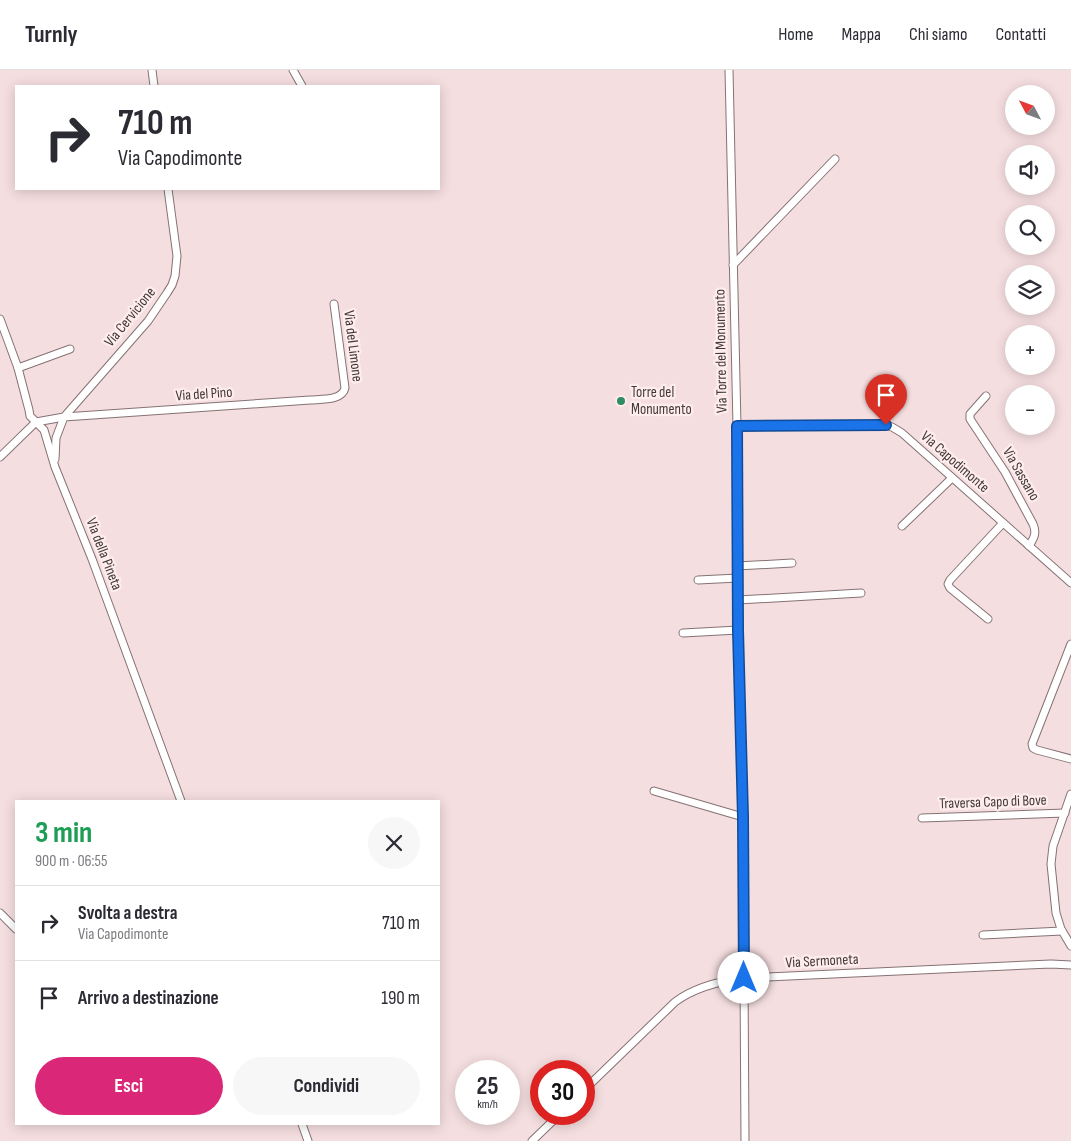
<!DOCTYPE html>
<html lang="it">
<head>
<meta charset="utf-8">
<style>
	body { margin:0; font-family:"Sofia Sans Condensed",sans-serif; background:#f7f7f7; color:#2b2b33; height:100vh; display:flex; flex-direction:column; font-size:19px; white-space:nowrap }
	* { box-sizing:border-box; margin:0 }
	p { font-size:16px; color:#7c7c81 }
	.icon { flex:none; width:28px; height:28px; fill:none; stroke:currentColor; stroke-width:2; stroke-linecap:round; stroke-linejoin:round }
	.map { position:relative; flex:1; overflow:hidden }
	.drawer { position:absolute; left:15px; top:730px; width:425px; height:325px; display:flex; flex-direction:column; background:#fff; border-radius:0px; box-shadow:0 2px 12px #0003 }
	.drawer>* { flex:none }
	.banner { position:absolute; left:15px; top:15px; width:425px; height:105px; border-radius:0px; box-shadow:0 2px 12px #0003; background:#fff; color:#2b2b33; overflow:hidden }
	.needle { width:32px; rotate:311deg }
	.controls { position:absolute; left:1005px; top:15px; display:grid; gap:10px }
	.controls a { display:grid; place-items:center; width:50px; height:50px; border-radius:50%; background:#fff; box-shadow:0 2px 12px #0003; font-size:25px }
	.speed { position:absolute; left:455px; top:990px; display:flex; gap:10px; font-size:25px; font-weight:700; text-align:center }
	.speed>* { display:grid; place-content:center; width:65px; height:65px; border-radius:50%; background:#fff; box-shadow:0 2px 12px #0003; line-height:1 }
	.speed small { font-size:12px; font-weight:400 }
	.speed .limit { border:8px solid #d22; background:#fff; color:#111 }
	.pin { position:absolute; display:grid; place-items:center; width:42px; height:42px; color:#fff; margin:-51px -21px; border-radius:50% 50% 50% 0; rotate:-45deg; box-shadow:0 0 5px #0007 }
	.pin .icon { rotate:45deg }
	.me { position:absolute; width:55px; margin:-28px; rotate:0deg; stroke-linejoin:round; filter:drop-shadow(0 0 4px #0008) }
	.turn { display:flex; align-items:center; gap:18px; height:105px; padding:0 20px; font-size:22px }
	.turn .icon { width:65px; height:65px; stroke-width:2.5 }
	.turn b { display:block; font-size:35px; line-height:42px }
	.round { display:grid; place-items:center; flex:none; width:52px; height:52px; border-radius:26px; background:#f7f7f7 }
	.overview { display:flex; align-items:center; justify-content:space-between; height:85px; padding:0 20px }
	h1 { font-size:30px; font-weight:700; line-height:38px; color:#1e9e55 }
	.action { display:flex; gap:10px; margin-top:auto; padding:10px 20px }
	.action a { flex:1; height:58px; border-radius:30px; background:#db2777; color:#fff; font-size:20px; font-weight:700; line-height:58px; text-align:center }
	.action a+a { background:#f7f7f7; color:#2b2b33 }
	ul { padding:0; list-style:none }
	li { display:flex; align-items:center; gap:15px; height:75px; padding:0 20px; border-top:1px solid #e1e1e2 }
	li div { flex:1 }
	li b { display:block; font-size:19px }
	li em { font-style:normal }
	header { display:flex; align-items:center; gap:30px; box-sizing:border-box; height:70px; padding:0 25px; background:#fff; border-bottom:1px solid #e1e1e2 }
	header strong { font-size:24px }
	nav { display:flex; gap:28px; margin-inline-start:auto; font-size:18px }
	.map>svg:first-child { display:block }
</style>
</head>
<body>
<header>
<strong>Turnly</strong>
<nav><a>Home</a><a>Mappa</a><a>Chi siamo</a><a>Contatti</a></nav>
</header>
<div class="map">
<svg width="1071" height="1071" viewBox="0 0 1071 1071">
	<rect width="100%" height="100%" fill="#f5dee0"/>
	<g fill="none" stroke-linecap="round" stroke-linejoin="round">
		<g stroke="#857273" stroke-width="9">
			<g id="minor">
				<polyline points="152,0 154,16"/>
				<polyline points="293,0 302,16"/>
				<polyline points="729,0 737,356 738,560 743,747 745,1071"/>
				<polyline points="733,195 835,89"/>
				<polyline points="0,249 18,298 29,340 30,346 44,360 55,397 92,489 181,731"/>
				<polyline points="18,298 70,279"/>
				<path d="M 986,326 L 970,344 L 970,349 L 1005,402 L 1033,454 C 1037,463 1034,468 1029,476"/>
				<polyline points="737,356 884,355 892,357 902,363 1071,513"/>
				<polyline points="0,387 36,352 64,347 148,251 167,223 172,215 175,206 177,186 168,119"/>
				<path d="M 55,389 L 56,368 L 64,347 L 310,330 C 321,329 342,331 345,318 L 334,234"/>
				<polyline points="902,456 952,408"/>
				<polyline points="737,496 792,493"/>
				<polyline points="698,510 738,508"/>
				<polyline points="738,530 861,523"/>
				<polyline points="988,549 950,518 948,514 950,510 1003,453"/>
				<polyline points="683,563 738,560"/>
				<polyline points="1071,574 1032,674 1033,678 1037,680 1071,689"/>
				<polyline points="654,721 743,747"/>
				<polyline points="1071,724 1053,776 1051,794 1056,843 1061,859 1071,876"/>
				<polyline points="922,748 1065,743"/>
				<polyline points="0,843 16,859"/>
				<polyline points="983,865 1062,861"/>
				<path d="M 584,1020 L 675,932 C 695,917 720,911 744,908 L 1051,894 L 1071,895"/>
				<polyline points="302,1054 308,1071"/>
				<polyline points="532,1071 560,1044"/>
			</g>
		</g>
		<use href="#minor" stroke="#fff" stroke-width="7"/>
	</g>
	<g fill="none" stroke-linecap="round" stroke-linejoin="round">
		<g stroke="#114b97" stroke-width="12">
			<polyline id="route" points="744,908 743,747 738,560 737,356 886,355"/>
		</g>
		<use href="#route" stroke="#1a73e8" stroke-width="9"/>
	</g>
	<circle fill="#2e8b62" stroke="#ffedee" stroke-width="2" cx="621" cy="331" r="5"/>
	<g text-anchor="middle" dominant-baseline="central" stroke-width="4.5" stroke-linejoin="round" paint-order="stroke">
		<g font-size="15" fill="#413838" stroke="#ffedee">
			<text transform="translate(130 247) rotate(-51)">Via Cervicione</text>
			<text transform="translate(353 276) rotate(83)">Via del Limone</text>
			<text transform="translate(721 281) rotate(-91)">Via Torre del Monumento</text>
			<text transform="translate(204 324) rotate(-4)">Via del Pino</text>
			<text transform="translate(955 392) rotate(41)">Via Capodimonte</text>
			<text transform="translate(1021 404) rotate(60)">Via Sassano</text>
			<text transform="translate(104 484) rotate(69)">Via della Pineta</text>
			<text transform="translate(993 732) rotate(-2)">Traversa Capo di Bove</text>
			<text transform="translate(822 891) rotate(-3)">Via Sermoneta</text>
		</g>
		<g font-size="15" fill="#413838" stroke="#ffedee" text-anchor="start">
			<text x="631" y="322">Torre del<tspan x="631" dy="17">Monumento</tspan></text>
		</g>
	</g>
</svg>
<div class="controls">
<a><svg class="needle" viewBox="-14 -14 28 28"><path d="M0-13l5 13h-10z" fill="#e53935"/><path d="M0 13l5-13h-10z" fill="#7c7c81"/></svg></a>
<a><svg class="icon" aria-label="sound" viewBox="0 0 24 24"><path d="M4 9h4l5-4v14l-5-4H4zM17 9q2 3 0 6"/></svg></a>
<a><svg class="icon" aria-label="search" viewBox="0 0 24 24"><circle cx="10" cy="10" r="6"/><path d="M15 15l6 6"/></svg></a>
<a><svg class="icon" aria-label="layers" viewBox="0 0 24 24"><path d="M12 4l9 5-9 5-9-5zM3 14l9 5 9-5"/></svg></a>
<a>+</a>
<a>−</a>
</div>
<div class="speed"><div>25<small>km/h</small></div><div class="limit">30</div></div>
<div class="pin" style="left:886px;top:355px;background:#d93025"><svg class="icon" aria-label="arrive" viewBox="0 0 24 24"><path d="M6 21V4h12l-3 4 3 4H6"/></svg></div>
<svg class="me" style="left:744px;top:908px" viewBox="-20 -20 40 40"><circle r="19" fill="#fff"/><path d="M0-13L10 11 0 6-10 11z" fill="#1a73e8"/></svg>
<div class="banner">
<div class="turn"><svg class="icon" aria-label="right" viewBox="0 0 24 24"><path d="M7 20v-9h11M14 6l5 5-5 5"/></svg><div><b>710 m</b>Via Capodimonte</div></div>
</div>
<section class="drawer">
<div class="overview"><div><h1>3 min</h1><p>900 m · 06:55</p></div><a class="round"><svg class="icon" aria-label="close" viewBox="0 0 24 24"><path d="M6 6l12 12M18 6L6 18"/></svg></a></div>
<ul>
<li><svg class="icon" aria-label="right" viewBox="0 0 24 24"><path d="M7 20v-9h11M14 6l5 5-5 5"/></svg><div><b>Svolta a destra</b><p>Via Capodimonte</p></div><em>710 m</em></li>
<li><svg class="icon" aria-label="arrive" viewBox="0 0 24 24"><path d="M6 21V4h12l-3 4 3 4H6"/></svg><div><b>Arrivo a destinazione</b></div><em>190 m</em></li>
</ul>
<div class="action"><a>Esci</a><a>Condividi</a></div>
</section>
</div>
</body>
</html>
